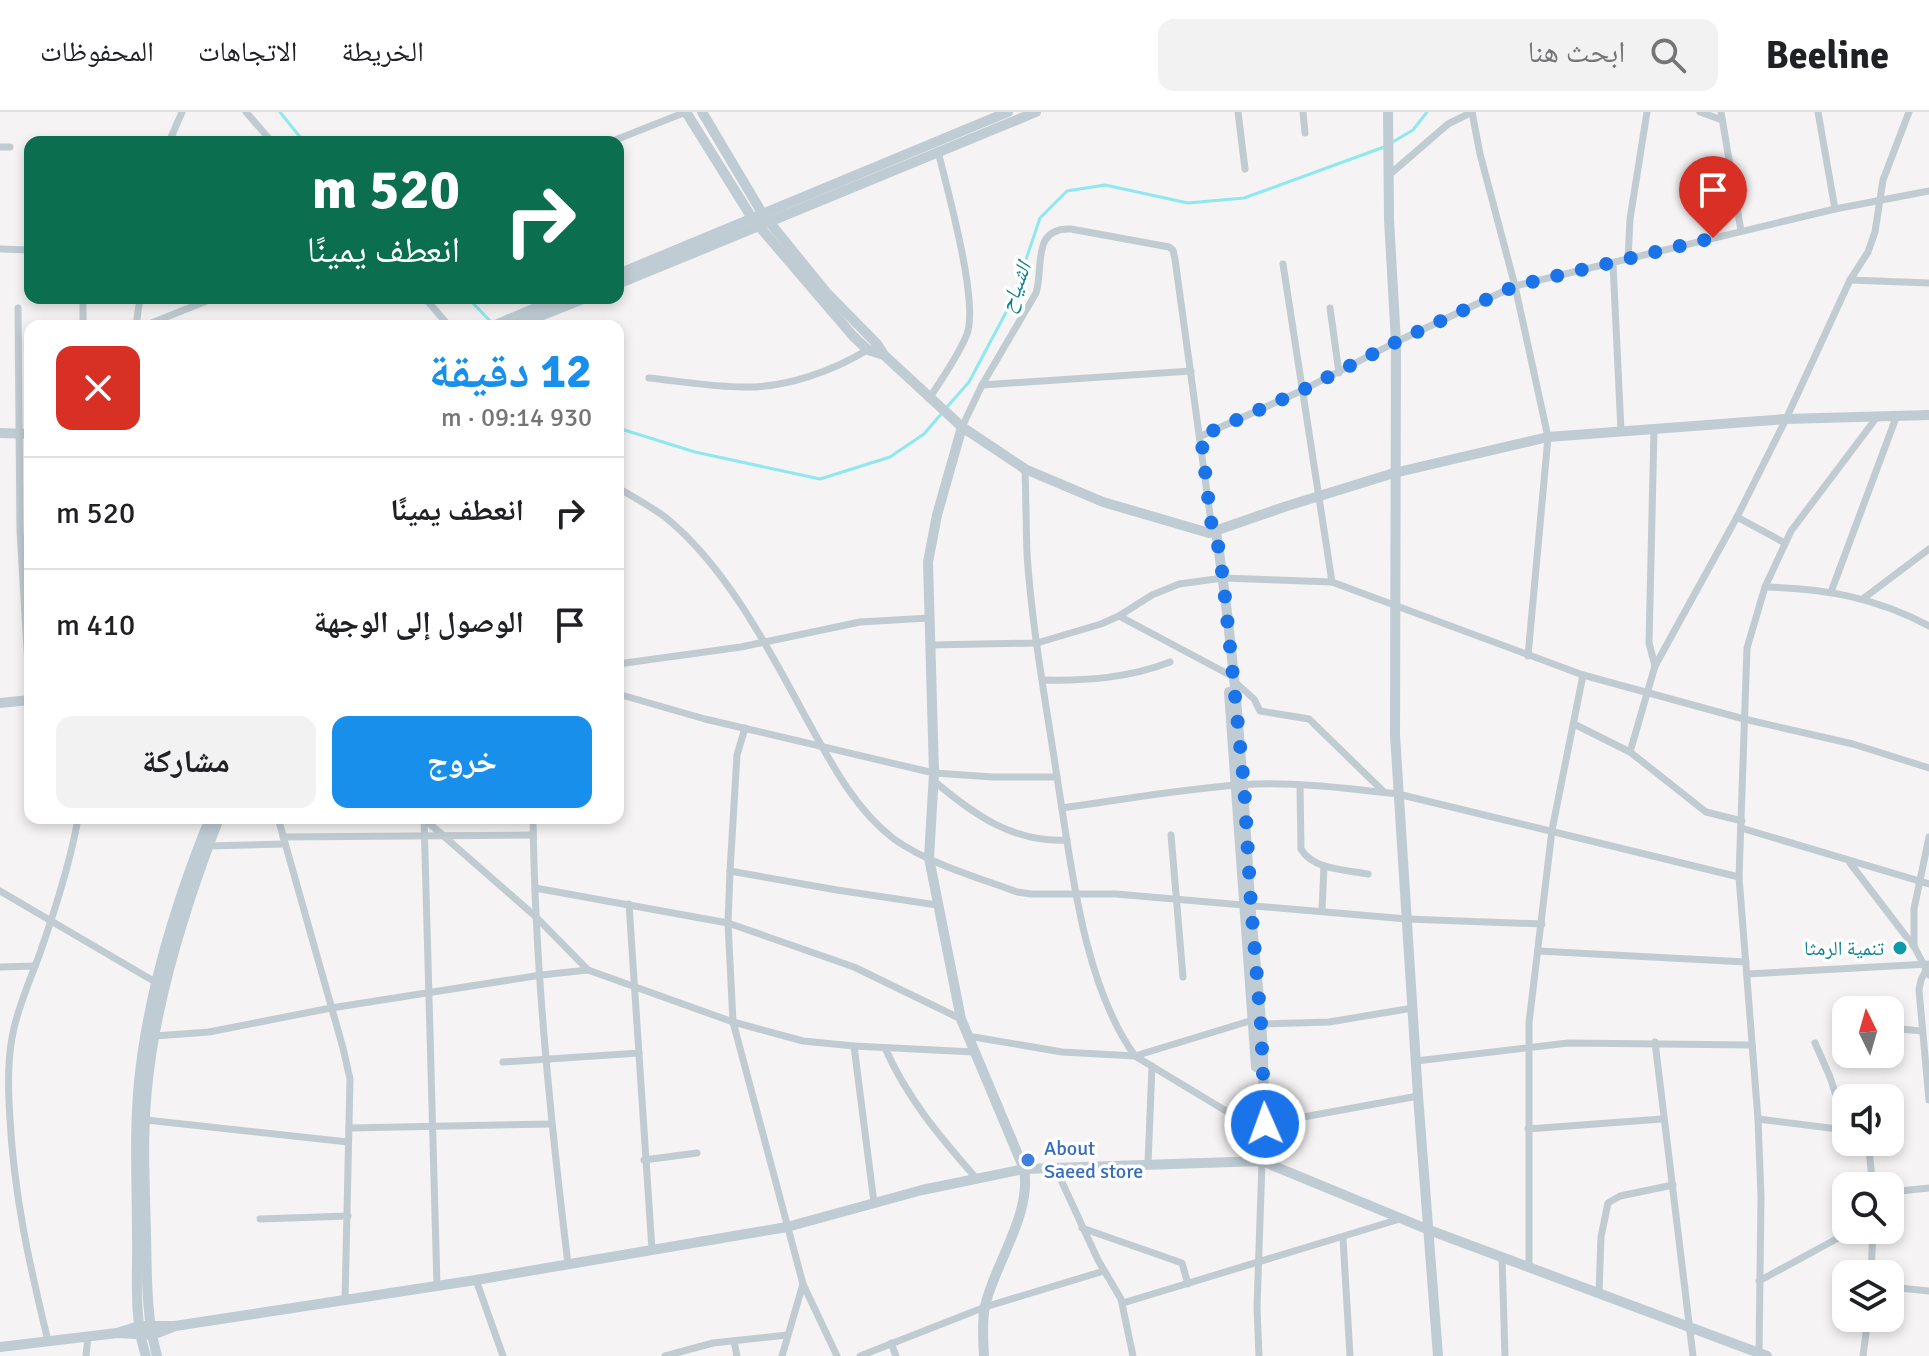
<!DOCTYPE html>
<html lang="ar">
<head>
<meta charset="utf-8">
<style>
	body { margin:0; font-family:Signika,"Noto Naskh Arabic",sans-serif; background:#f2f2f2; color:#202124; direction:rtl; height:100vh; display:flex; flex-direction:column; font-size:30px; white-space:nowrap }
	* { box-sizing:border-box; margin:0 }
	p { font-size:26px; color:#757577 }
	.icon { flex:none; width:44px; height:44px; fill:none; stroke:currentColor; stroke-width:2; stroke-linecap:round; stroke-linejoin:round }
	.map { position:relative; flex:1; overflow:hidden; direction:ltr }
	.side { position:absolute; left:24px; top:208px; width:600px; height:504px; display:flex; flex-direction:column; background:#fff; border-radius:16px; box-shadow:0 4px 12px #0003; direction:rtl }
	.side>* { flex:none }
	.banner { position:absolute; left:24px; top:24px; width:600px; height:168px; border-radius:16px; box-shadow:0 4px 12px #0003; direction:rtl; background:#0b6e4f; color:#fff; overflow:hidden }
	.needle { width:52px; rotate:355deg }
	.fabs { position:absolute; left:1832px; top:884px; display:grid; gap:16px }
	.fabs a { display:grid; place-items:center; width:72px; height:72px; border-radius:16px; background:#fff; box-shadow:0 4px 12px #0003; font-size:40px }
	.pin { position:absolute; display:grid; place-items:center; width:68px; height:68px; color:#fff; margin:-82px -34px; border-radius:50% 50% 50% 0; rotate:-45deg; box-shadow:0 0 8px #0007 }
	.pin .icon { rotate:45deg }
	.me { position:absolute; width:88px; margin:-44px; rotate:358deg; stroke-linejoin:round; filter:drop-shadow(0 0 6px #0008) }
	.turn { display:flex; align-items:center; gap:28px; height:168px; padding:0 32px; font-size:36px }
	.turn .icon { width:104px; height:104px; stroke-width:2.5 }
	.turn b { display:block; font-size:56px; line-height:68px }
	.round { display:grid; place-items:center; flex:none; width:84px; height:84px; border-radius:16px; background:#f2f2f2 }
	.head { display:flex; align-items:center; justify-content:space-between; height:136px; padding:0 32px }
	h1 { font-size:48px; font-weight:800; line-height:60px; color:#188fea }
	.cta { display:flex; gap:16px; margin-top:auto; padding:16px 32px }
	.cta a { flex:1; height:92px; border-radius:16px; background:#188fea; color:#fff; font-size:32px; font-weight:800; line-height:92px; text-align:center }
	.cta a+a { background:#f2f2f2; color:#202124 }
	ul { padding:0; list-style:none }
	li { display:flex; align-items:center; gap:24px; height:112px; padding:0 32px; border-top:2px solid #e0e0e0 }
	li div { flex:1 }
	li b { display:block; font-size:30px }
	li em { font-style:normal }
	header { display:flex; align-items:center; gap:48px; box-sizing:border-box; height:112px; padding:0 40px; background:#fff; border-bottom:2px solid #e0e0e0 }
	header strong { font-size:38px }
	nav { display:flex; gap:44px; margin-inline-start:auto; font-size:28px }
	.search { width:560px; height:72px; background:#f2f2f2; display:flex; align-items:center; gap:20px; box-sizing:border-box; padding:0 28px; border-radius:16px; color:#757577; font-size:30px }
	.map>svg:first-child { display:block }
</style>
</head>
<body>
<header>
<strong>Beeline</strong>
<div class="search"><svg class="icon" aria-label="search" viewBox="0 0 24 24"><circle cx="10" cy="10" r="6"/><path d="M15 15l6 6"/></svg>ابحث هنا</div>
<nav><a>الخريطة</a><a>الاتجاهات</a><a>المحفوظات</a></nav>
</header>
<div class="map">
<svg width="1929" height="1244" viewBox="0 0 1929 1244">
	<rect width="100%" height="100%" fill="#f5f3f3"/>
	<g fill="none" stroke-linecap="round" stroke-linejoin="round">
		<g stroke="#8fe7ef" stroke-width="3">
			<polyline points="280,0 304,30"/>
			<polyline points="1391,31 1413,18 1427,0"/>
			<polyline points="468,186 492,211"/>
			<polyline points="947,295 969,270 1012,189 1040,106 1067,79 1105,73 1188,91 1244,86 1384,35"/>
			<polyline points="618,316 695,340 820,367 890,345 924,322 942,301"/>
		</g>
		<g stroke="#c1ccd2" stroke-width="7">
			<polyline points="246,0 272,30"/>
			<polyline points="1238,0 1245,57"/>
			<polyline points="1303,0 1305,21"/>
			<polyline points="1472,0 1480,42 1515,174 1548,325 1528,544"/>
			<polyline points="1700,0 1722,8"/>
			<polyline points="1721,0 1741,119"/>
			<polyline points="1818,0 1835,97"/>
			<polyline points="169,30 182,0"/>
			<polyline points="610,30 686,0"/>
			<polyline points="0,35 10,35"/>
			<polyline points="1389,63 1448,12 1472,0"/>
			<polyline points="0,137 30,138"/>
			<polyline points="1628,147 1630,107 1647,0"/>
			<polyline points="1283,152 1332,470"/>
			<polyline points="1613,152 1621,319"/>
			<polyline points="1850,168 1929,171"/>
			<polyline points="425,186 449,214"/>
			<polyline points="18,196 20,418 30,588"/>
			<polyline points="1330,196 1339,261"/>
			<polyline points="83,214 83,186"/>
			<polyline points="136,214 140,186"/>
			<polyline points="144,214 214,186"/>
			<path d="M 649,266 C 680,269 712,275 743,275 C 786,276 833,259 869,237"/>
			<polyline points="982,273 1191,259"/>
			<path d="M 929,287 C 942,266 958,245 967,222 C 979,189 947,77 938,39"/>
			<path d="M 962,315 L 982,273 L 1036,181 C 1044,156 1031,115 1071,117 L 1169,135 L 1173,138 L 1175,147 L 1211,410 L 1209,421"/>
			<polyline points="1654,318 1649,531 1655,554"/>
			<polyline points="1201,324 1301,279 1396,230 1515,174 1835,97 1929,79"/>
			<path d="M 1025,357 C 1026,385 1026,414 1027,442 C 1032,517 1046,591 1057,665 C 1071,752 1083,872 1135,944 L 1236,1005 L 1248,1011 L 1265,1012 L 1418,984"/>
			<path d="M 618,376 C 634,385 650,394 665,405 C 725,453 769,537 805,604 C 829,647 854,697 894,727 C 929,752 977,765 1017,780 L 1031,782 L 1116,782 L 1407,807 L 1542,812"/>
			<polyline points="1737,405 1785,431"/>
			<path d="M 1765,475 C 1824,476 1877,486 1929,514"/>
			<polyline points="1831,480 1897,303"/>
			<polyline points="1864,486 1929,437"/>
			<polyline points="1119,504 1228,562"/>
			<polyline points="930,533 1037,531 1101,512 1119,504 1152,483 1179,472 1223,466 1332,470 1583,563 1744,607 1853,632 1929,656"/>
			<polyline points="618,552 741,535 860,510 929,506"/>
			<path d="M 1043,568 C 1086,569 1129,566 1170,550"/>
			<polyline points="1235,570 1254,587 1260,599 1309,607 1384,680"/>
			<polyline points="618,582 705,607 934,661 993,665 1057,665"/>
			<polyline points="1574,612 1630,640 1706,700 1742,709"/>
			<polyline points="745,616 737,643 730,759 728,811 733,910 803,1172 837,1244"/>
			<polyline points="1630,640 1655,554 1737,405 1786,307 1850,168 1868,140 1875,120 1883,68 1909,0"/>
			<path d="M 934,669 C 973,702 1013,731 1067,728"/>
			<path d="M 1300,673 L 1301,737 C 1313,758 1347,758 1368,762"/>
			<path d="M 1062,696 C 1121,688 1180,677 1239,673 C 1291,669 1346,676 1398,682 L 1739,765"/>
			<polyline points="278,706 343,936 350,967 345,1189"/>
			<polyline points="423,706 536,805 588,858"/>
			<polyline points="424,706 437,1174"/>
			<path d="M 533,706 C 535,855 550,1004 568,1152"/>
			<polyline points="1741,716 1929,772"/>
			<polyline points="1171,723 1183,865"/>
			<polyline points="283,725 533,723"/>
			<polyline points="208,734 284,732"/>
			<polyline points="1850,751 1915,836 1929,863"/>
			<polyline points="730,759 837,778 937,793"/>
			<polyline points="535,776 728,811 854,855 961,907"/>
			<polyline points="0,779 157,871"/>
			<polyline points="629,792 652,1138"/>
			<polyline points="1322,799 1324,754"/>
			<polyline points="1914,833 1914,797 1929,725"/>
			<polyline points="1538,839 1746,850"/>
			<polyline points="0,855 35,854"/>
			<polyline points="1926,858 1921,868 1919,878 1929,988"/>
			<polyline points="1747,862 1929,852"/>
			<polyline points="1261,912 1329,910 1413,896"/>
			<polyline points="1890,916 1922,919"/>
			<polyline points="155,924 209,920 331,896 541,863 588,858 733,910 803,929 854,934 974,940"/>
			<polyline points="968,924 1062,940 1135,944 1253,908"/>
			<polyline points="1655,930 1693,1244"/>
			<polyline points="1815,931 1830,965 1846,1015"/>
			<polyline points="854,934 874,1091"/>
			<path d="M 885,936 C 907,986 940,1025 976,1066"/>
			<polyline points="1416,949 1568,931 1752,933"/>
			<polyline points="503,950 639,941"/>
			<polyline points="1758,1007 1846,1018"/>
			<polyline points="146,1008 348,1030"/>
			<polyline points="349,1016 551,1012"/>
			<polyline points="1528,1017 1662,1007"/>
			<polyline points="1868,1030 1873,1074"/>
			<polyline points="644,1048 697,1041"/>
			<polyline points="1148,1051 1152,954"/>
			<polyline points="1055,1055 1098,1148 1121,1187 1133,1244"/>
			<polyline points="1890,1080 1929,1076"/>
			<polyline points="260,1107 348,1104"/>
			<polyline points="1082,1116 1182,1151 1188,1172"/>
			<polyline points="1343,1126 1350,1244"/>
			<polyline points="1502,1145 1505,1244"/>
			<polyline points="1529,1156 1529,911 1552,718 1583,563"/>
			<polyline points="1871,1162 1873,1118"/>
			<polyline points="476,1168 503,1244"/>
			<polyline points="1759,1169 1853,1118"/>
			<polyline points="1890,1175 1929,1179"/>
			<polyline points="1599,1181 1601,1125 1608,1091 1620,1084 1673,1073"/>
			<polyline points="1123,1191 1403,1106"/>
			<path d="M 48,1229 C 30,1155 14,1084 10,1007 C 8,977 7,946 14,916 C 20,890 31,866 40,841 C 54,801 71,748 78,706"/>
			<polyline points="734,1229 737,1244"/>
			<polyline points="891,1231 896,1244"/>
			<polyline points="1759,1242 1761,1085 1758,1007 1739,765 1747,536 1765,475 1791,419 1877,305"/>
			<polyline points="86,1244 88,1224"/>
			<polyline points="665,1244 713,1231 787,1223"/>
			<polyline points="782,1244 803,1172"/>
			<polyline points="860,1244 985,1195 1104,1159"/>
			<polyline points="1259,1244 1257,1196 1262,1049"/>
			<polyline points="1863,1244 1868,1206"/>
		</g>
		<g stroke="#bfccd4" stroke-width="10">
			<polyline points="686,0 752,106 853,224 868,238 884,243"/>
			<polyline points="702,0 762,101 826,180 877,232 884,243 962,315 1025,357 1103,390 1209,421 1287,394 1394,361 1548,325 1786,307 1929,303"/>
			<polyline points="1388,0 1389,108 1396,230 1395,623 1418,984 1438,1244"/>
			<polyline points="618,162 1008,0"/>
			<polyline points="618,172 1036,0"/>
			<polyline points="493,214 559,186"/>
			<polyline points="515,214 585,186"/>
			<path d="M 962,315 L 937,403 L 928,450 L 934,661 L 929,746 L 961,907 L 1024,1057 C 1032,1102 995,1151 985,1194 C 982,1209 983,1229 984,1244"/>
			<polyline points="0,321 30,322"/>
			<path d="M 1216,420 C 1235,543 1243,666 1250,789 C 1253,829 1258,870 1261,910 C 1265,957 1263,1003 1262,1049"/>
			<polyline points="1229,580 1256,955"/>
			<polyline points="0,591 30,588"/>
			<polyline points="117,1221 139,1214 175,1214 476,1168 787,1115 922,1078 1024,1057 1262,1049 1429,1118 1767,1244"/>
			<polyline points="0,1235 117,1221 152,1223 175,1214"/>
			<path d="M 146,1244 C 133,1206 138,1162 137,1123 C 137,1072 134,1021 139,970 C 148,880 176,790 210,706"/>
			<path d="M 157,1244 C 146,1205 147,1163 146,1123 C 145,1075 142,1025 147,977 C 155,888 187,789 219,706"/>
		</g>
	</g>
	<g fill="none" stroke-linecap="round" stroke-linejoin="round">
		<polyline stroke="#1a73e8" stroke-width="14" stroke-dasharray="0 25.2" points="1265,1012 1261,912 1251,793 1244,672 1223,466 1216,420 1211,410 1201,324 1301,279 1396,230 1515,174 1713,126"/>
	</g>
	<circle fill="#0f9aa8" stroke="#fff" stroke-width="3" cx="1900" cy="836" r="8"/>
	<circle fill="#3f7fe0" stroke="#fff" stroke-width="3" cx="1028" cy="1048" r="8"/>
	<g text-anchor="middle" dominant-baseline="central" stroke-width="7" stroke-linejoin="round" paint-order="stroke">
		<g font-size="20" fill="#0d838f" stroke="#fff" text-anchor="end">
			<text x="1884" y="836">تنمية الرمثا</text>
		</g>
		<g font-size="20" fill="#366cbe" stroke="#fff" text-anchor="start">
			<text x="1044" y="1036">About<tspan x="1044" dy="23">Saeed store</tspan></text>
		</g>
		<g font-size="22" font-style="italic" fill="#0c818b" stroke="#fff">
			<text transform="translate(1015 175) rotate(-69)">الشياح</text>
		</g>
	</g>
</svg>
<div class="fabs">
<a><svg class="needle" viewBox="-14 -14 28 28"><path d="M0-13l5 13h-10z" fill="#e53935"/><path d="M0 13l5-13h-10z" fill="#757577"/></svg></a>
<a><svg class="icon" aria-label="sound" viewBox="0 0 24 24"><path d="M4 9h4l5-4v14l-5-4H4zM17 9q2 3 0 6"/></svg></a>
<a><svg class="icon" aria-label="search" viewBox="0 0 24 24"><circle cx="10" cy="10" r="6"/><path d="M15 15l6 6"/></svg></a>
<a><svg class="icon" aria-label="layers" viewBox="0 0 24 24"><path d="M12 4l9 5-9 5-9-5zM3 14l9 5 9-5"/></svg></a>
</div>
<div class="pin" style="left:1713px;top:126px;background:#d93025"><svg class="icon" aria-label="arrive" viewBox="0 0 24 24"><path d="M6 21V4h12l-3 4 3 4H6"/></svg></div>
<svg class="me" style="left:1265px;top:1012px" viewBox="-20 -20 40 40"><circle r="17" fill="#1a73e8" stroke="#fff" stroke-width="3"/><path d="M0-11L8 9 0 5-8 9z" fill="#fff"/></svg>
<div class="banner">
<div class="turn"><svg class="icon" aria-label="right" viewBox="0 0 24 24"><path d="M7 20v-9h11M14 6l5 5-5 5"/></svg><div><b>520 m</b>انعطف يمينًا</div></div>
</div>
<section class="side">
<div class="head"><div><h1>12 دقيقة</h1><p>930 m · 09:14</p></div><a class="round" style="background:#d93025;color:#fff"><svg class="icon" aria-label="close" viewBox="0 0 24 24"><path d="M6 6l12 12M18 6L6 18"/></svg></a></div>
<ul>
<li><svg class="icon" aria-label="right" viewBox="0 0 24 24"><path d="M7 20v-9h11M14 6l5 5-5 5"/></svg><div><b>انعطف يمينًا</b></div><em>520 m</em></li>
<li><svg class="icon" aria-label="arrive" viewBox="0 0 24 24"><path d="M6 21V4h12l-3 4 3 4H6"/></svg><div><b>الوصول إلى الوجهة</b></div><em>410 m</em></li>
</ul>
<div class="cta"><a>خروج</a><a>مشاركة</a></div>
</section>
</div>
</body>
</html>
